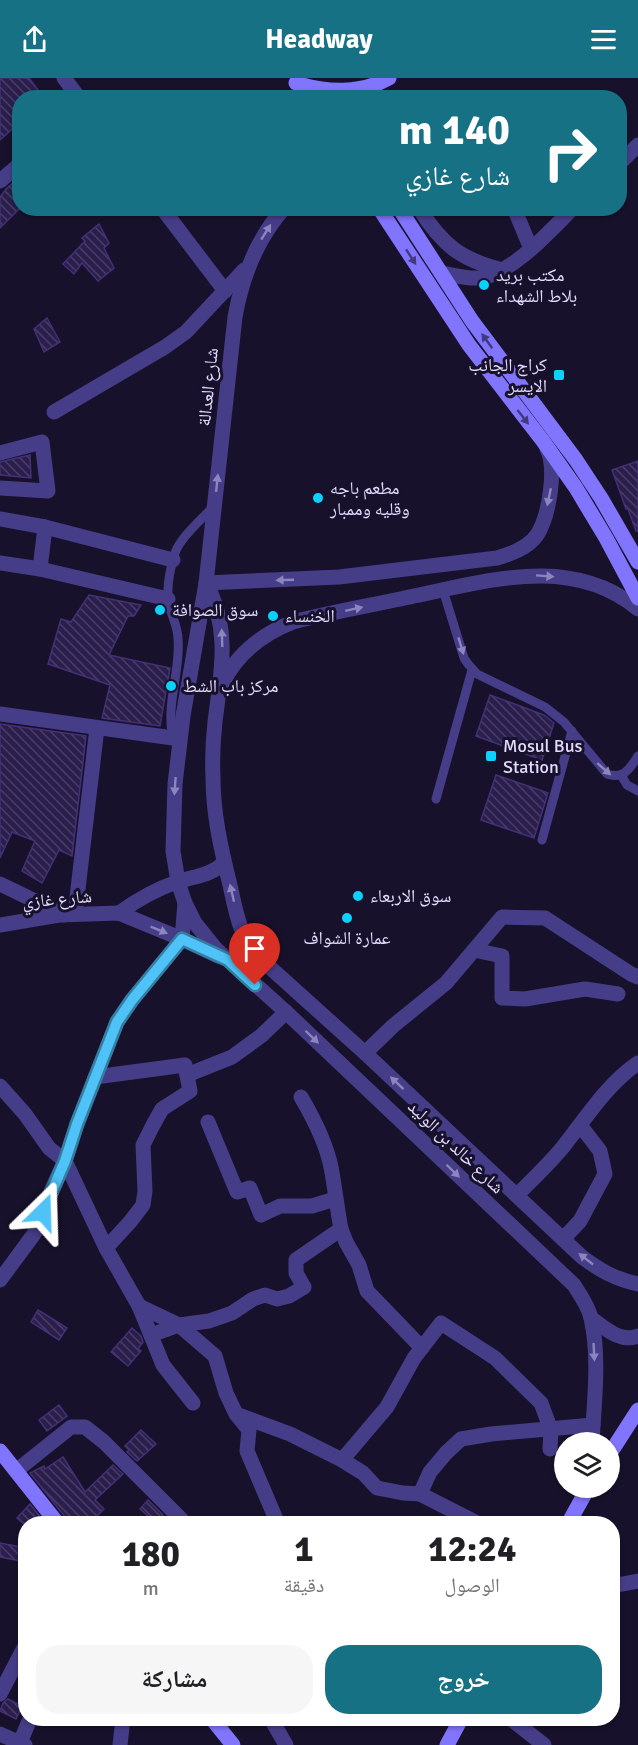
<!DOCTYPE html>
<html lang="ar">
<head>
<meta charset="utf-8">
<style>
	body { margin:0; font-family:Signika,"Noto Naskh Arabic",sans-serif; background:#f6f6f6; color:#202124; direction:rtl; height:100vh; display:flex; flex-direction:column; font-size:22px; white-space:nowrap }
	* { box-sizing:border-box; margin:0 }
	p { font-size:20px; color:#757577 }
	.icon { flex:none; width:33px; height:33px; fill:none; stroke:currentColor; stroke-width:2; stroke-linecap:round; stroke-linejoin:round }
	.map { position:relative; flex:1; overflow:hidden; direction:ltr }
	.panel { position:absolute; left:18px; top:1438px; width:602px; height:210px; display:flex; flex-direction:column; background:#fff; border-radius:24px; box-shadow:0 2px 4px #0004; direction:rtl }
	.panel>* { flex:none }
	.banner { position:absolute; left:12px; top:12px; width:615px; height:126px; border-radius:24px; box-shadow:0 2px 4px #0004; direction:rtl; background:#177185; color:#fff; overflow:hidden }
	.buttons { position:absolute; left:554px; top:1354px; display:grid; gap:12px }
	.buttons a { display:grid; place-items:center; width:66px; height:66px; border-radius:50%; background:#fff; box-shadow:0 2px 4px #0004; font-size:30px }
	.pin { position:absolute; display:grid; place-items:center; width:51px; height:51px; color:#fff; margin:-62px -26px; border-radius:50% 50% 50% 0; rotate:-45deg; box-shadow:0 0 6px #0007 }
	.pin .icon { rotate:45deg }
	.me { position:absolute; width:66px; margin:-33px; rotate:22deg; stroke-linejoin:round; filter:drop-shadow(0 0 4px #0008) }
	.turn { display:flex; align-items:center; gap:21px; height:126px; padding:0 18px; font-size:27px }
	.turn .icon { width:78px; height:78px; stroke-width:2.5 }
	.turn b { display:block; font-size:42px; line-height:51px }
	.eta { display:flex; justify-content:space-evenly; align-items:center; height:102px; text-align:center }
	.eta b { font-size:36px; font-weight:700; line-height:42px }
	.cta { display:flex; gap:12px; margin-top:auto; padding:12px 18px }
	.cta a { flex:1; height:69px; border-radius:24px; background:#177185; color:#fff; font-size:24px; font-weight:700; line-height:69px; text-align:center }
	.cta a+a { background:#f6f6f6; color:#202124 }
	header { display:flex; justify-content:space-between; align-items:center; height:78px; padding:0 18px; background:#177185; color:#fff; font-size:27px; font-weight:700 }
	.map>svg:first-child { display:block }
</style>
</head>
<body>
<header><svg class="icon" aria-label="menu" viewBox="0 0 24 24"><path d="M4 6h16M4 12h16M4 18h16"/></svg>Headway<svg class="icon" aria-label="share" viewBox="0 0 24 24"><path d="M12 15V3M7 8l5-5 5 5M5 13v7h14v-7"/></svg></header>
<div class="map">
<svg width="638" height="1667" viewBox="0 0 638 1667">
	<defs>
		<pattern id="building-back-hatch" width="6" height="6" patternUnits="userSpaceOnUse" patternTransform="scale(1.5)"><rect width="6" height="6" fill="#2a1e4c"/><path d="M-1 5l2 2M0 0l6 6M5-1l2 2" fill="none" stroke="#493e67"/></pattern>
	</defs>
	<rect width="100%" height="100%" fill="#18112b"/>
	<g fill="url(#building-back-hatch)" stroke="#433077" stroke-width="1.5">
		<polygon points="0,0 29,0 44,20 20,20 20,44 0,62"/>
		<polygon points="20,99 20,130 0,150 0,119 7,110"/>
		<polygon points="99,146 109,165 104,170 114,190 98,203 82,185 74,196 63,186 85,163 82,160"/>
		<polygon points="47,240 60,264 44,274 34,251"/>
		<polygon points="30,377 31,400 0,397 0,384"/>
		<polygon points="638,383 638,453 636,453 628,431 626,431 612,392"/>
		<polygon points="89,517 141,527 134,538 128,538 109,577 170,590 160,648 102,640 110,607 48,586 61,541 71,544"/>
		<polygon points="490,617 544,637 554,645 542,682 476,658"/>
		<polygon points="0,646 86,658 72,778 59,772 42,805 22,793 35,763 12,754 0,780"/>
		<polygon points="496,697 548,715 534,760 481,742"/>
		<polygon points="38,1232 67,1250 59,1262 31,1244"/>
		<polygon points="132,1250 141,1258 143,1264 138,1271 141,1273 128,1288 111,1274"/>
		<polygon points="59,1327 67,1338 47,1353 39,1342"/>
		<polygon points="141,1352 156,1366 137,1383 127,1374 129,1372 125,1368"/>
		<polygon points="63,1379 85,1414 113,1387 123,1396 95,1422 104,1431 89,1446 68,1446 66,1440 30,1395 44,1388 45,1391"/>
		<polygon points="148,1422 163,1437 156,1445 140,1431"/>
		<polygon points="30,1426 46,1446 24,1446 17,1440"/>
		<polygon points="0,1465 26,1470 26,1484 0,1479"/>
		<polygon points="8,1621 22,1628 16,1641 0,1633 3,1625"/>
	</g>
	<g fill="none" stroke-linecap="round" stroke-linejoin="round">
		<g stroke="#463d89" stroke-width="9">
			<path d="M 443,512 L 464,580 L 468,586 L 477,596 L 545,629 L 564,644 L 607,696 C 624,702 630,690 638,678"/>
			<path d="M 174,662 C 164,630 181,594 178,561 C 178,550 173,541 170,530 C 165,514 170,491 175,475 C 180,460 201,442 213,429"/>
			<polyline points="621,697 627,707 638,713"/>
			<polyline points="436,721 472,592"/>
			<polyline points="542,762 572,653"/>
		</g>
		<g stroke="#463d89" stroke-width="15">
			<polyline points="64,0 79,20"/>
			<polyline points="620,85 638,67"/>
			<polyline points="0,103 20,86"/>
			<polyline points="162,130 225,213"/>
			<path d="M 284,130 C 256,162 242,199 235,239 L 206,505 L 183,638 L 175,706 L 173,773 L 178,804 L 185,825 L 195,845 L 215,870 L 286,934 L 574,1207 C 580,1217 588,1227 591,1240 C 600,1279 594,1325 592,1365"/>
			<path d="M 419,130 C 442,167 461,182 503,192"/>
			<polyline points="514,130 531,171"/>
			<path d="M 441,195 C 453,197 466,201 479,200 C 510,198 551,152 573,130"/>
			<polyline points="54,334 165,269 186,254 244,192"/>
			<polyline points="0,375 42,364 48,413 0,410"/>
			<polyline points="0,441 45,449 173,482"/>
			<polyline points="0,485 40,491 168,521"/>
			<polyline points="40,491 45,449"/>
			<path d="M 206,505 C 231,552 221,594 215,644 C 213,662 212,680 213,699 C 213,736 221,771 230,807 C 237,839 240,862 265,885 L 365,975 L 582,1179 C 601,1193 615,1201 638,1206"/>
			<path d="M 206,505 L 339,499 L 497,480 C 511,476 528,470 537,457 C 549,438 557,391 547,371"/>
			<path d="M 223,604 C 238,575 262,556 293,544 C 332,534 373,527 414,518 C 488,503 572,476 638,531"/>
			<polyline points="0,636 173,660"/>
			<polyline points="0,806 64,837"/>
			<path d="M 119,835 C 137,822 156,811 177,804 C 194,798 210,798 224,785"/>
			<polyline points="75,836 97,650"/>
			<polyline points="0,847 59,837 119,835 182,861 218,878"/>
			<polyline points="474,872 502,878 502,920 525,921 585,911 618,916"/>
			<polyline points="365,975 393,948 446,905 502,839 545,840 631,896 638,899"/>
			<polyline points="187,997 232,979 261,958 286,934"/>
			<polyline points="95,999 185,987 190,1013 162,1031 153,1047 143,1067 145,1113 143,1127 130,1144 106,1170"/>
			<polyline points="0,1008 25,1036 49,1070 65,1083 106,1170 139,1228"/>
			<polyline points="208,1044 237,1114 250,1110 261,1137 280,1128 312,1128 335,1121"/>
			<path d="M 517,1117 C 532,1102 549,1086 563,1069 C 586,1040 607,1006 638,985"/>
			<polyline points="341,1151 346,1164 359,1187 367,1213 422,1270"/>
			<polyline points="563,1161 580,1143 605,1096 600,1073 580,1047"/>
			<polyline points="0,1202 34,1156 52,1111 65,1083 77,1046 117,944 132,922 182,861 185,825"/>
			<path d="M 591,1240 C 605,1250 620,1265 638,1258"/>
			<path d="M 151,1257 L 179,1247 L 209,1243 L 232,1235 L 253,1221 L 265,1217 L 277,1221 L 289,1218 L 304,1209 L 296,1195 L 296,1182 L 341,1151 C 337,1130 335,1110 331,1089 C 326,1065 314,1041 301,1019"/>
			<polyline points="193,1325 163,1287 139,1228 179,1247 215,1278 226,1315 236,1336"/>
			<polyline points="16,1393 71,1349 85,1349 104,1364 186,1446"/>
			<polyline points="420,1416 403,1415 377,1410 363,1395 342,1382 387,1329 414,1280 441,1245 495,1280 541,1325 551,1352 550,1371"/>
			<polyline points="278,1446 247,1373 249,1352 236,1336 290,1356 342,1382"/>
			<polyline points="479,1446 420,1416 430,1394 446,1375 461,1361 491,1356 593,1347"/>
			<polyline points="612,1508 638,1503"/>
			<polyline points="0,1616 25,1568"/>
			<polyline points="271,1641 286,1667"/>
			<polyline points="511,1641 544,1667"/>
			<polyline points="0,1656 25,1667"/>
			<polyline points="19,1667 30,1641"/>
			<polyline points="120,1667 123,1641"/>
		</g>
		<g stroke="#8174fd" stroke-width="15">
			<path d="M 296,5 C 326,15 361,16 389,0"/>
			<polyline points="379,130 469,267 543,363 576,410 606,460 638,520"/>
			<polyline points="399,130 472,243 576,382 601,420 638,484"/>
			<polyline points="0,1373 58,1446"/>
			<polyline points="609,1377 638,1332"/>
			<polyline points="568,1446 588,1410"/>
			<polyline points="212,1641 233,1667"/>
			<polyline points="447,1667 461,1641"/>
		</g>
	</g>
	<defs><path id="oneway-solid" d="M-6-.8H1V-3.2L6.5 0L1 3.2V.8H-6Z" transform="scale(1.5)"/></defs>
	<g fill="#8c85be">
		<use href="#oneway-solid" transform="translate(266 154) rotate(-58)"/>
		<use href="#oneway-solid" transform="translate(217 405) rotate(-84)"/>
		<use href="#oneway-solid" transform="translate(549 419) rotate(102)"/>
		<use href="#oneway-solid" transform="translate(545 498) rotate(4)"/>
		<use href="#oneway-solid" transform="translate(285 502) rotate(178)"/>
		<use href="#oneway-solid" transform="translate(354 531) rotate(-12)"/>
		<use href="#oneway-solid" transform="translate(222 560) rotate(-92)"/>
		<use href="#oneway-solid" transform="translate(461 568) rotate(73)"/>
		<use href="#oneway-solid" transform="translate(604 691) rotate(41)"/>
		<use href="#oneway-solid" transform="translate(175 708) rotate(94)"/>
		<use href="#oneway-solid" transform="translate(232 815) rotate(-103)"/>
		<use href="#oneway-solid" transform="translate(159 852) rotate(22)"/>
		<use href="#oneway-solid" transform="translate(312 959) rotate(44)"/>
		<use href="#oneway-solid" transform="translate(397 1005) rotate(-137)"/>
		<use href="#oneway-solid" transform="translate(453 1093) rotate(44)"/>
		<use href="#oneway-solid" transform="translate(586 1181) rotate(-142)"/>
		<use href="#oneway-solid" transform="translate(594 1274) rotate(87)"/>
	</g>
	<g fill="#42397f">
		<use href="#oneway-solid" transform="translate(411 179) rotate(57)"/>
		<use href="#oneway-solid" transform="translate(487 263) rotate(-126)"/>
		<use href="#oneway-solid" transform="translate(523 339) rotate(52)"/>
	</g>
	<g fill="none" stroke-linecap="round" stroke-linejoin="round">
		<g stroke="#337fa1" stroke-width="15">
			<polyline id="route" points="43,1134 65,1083 77,1046 117,944 132,922 182,861 228,882 255,907"/>
		</g>
		<use href="#route" stroke="#4fc3f7" stroke-width="10"/>
	</g>
	<g fill="#0bd2fc" stroke="#18112b" stroke-width="2">
		<circle cx="484" cy="207" r="6"/>
		<rect x="553" y="291" width="12" height="12" rx="3"/>
		<circle cx="318" cy="420" r="6"/>
		<circle cx="160" cy="532" r="6"/>
		<circle cx="273" cy="538" r="6"/>
		<circle cx="171" cy="608" r="6"/>
		<rect x="485" y="672" width="12" height="12" rx="3"/>
		<circle cx="358" cy="818" r="6"/>
		<circle cx="347" cy="840" r="6"/>
	</g>
	<g text-anchor="middle" dominant-baseline="central" stroke-width="6" stroke-linejoin="round" paint-order="stroke">
		<g font-size="18" fill="#e2dcff" stroke="#18112b" text-anchor="start">
			<text x="496" y="197">مكتب بريد<tspan x="496" dy="21">بلاط الشهداء</tspan></text>
			<text x="547" y="287" text-anchor="end">كراج الجانب<tspan x="547" dy="21">الايسر</tspan></text>
			<text x="330" y="410">مطعم باجه<tspan x="330" dy="21">وقليه وممبار</tspan></text>
			<text x="172" y="532">سوق الصوافة</text>
			<text x="285" y="538">الخنساء</text>
			<text x="183" y="608">مركز باب الشط</text>
			<text x="503" y="668">Mosul Bus<tspan x="503" dy="21">Station</tspan></text>
			<text x="370" y="818">سوق الاربعاء</text>
			<text x="347" y="860" text-anchor="middle">عمارة الشواف</text>
		</g>
		<g font-size="18" fill="#e2dcff" stroke="#18112b">
			<text transform="translate(208 309) rotate(-84)">شارع العدالة</text>
			<text transform="translate(57 821) rotate(-5)">شارع غازي</text>
			<text transform="translate(456 1069) rotate(44)">شارع خالد بن الوليد</text>
		</g>
	</g>
</svg>
<div class="buttons">
<a><svg class="icon" aria-label="layers" viewBox="0 0 24 24"><path d="M12 4l9 5-9 5-9-5zM3 14l9 5 9-5"/></svg></a>
</div>
<div class="pin" style="left:255px;top:907px;background:#d93025"><svg class="icon" aria-label="arrive" viewBox="0 0 24 24"><path d="M6 21V4h12l-3 4 3 4H6"/></svg></div>
<svg class="me" style="left:43px;top:1134px" viewBox="-20 -20 40 40"><path d="M0-17L14 15 0 8-14 15z" fill="#4fc3f7" stroke="#fff" stroke-width="4"/></svg>
<div class="banner">
<div class="turn"><svg class="icon" aria-label="right" viewBox="0 0 24 24"><path d="M7 20v-9h11M14 6l5 5-5 5"/></svg><div><b>140 m</b>شارع غازي</div></div>
</div>
<section class="panel">
<div class="eta">
<div><b>12:24</b><p>الوصول</p></div>
<div><b>1</b><p>دقيقة</p></div>
<div><b>180</b><p>m</p></div>
</div>
<div class="cta"><a>خروج</a><a>مشاركة</a></div>
</section>
</div>
</body>
</html>
